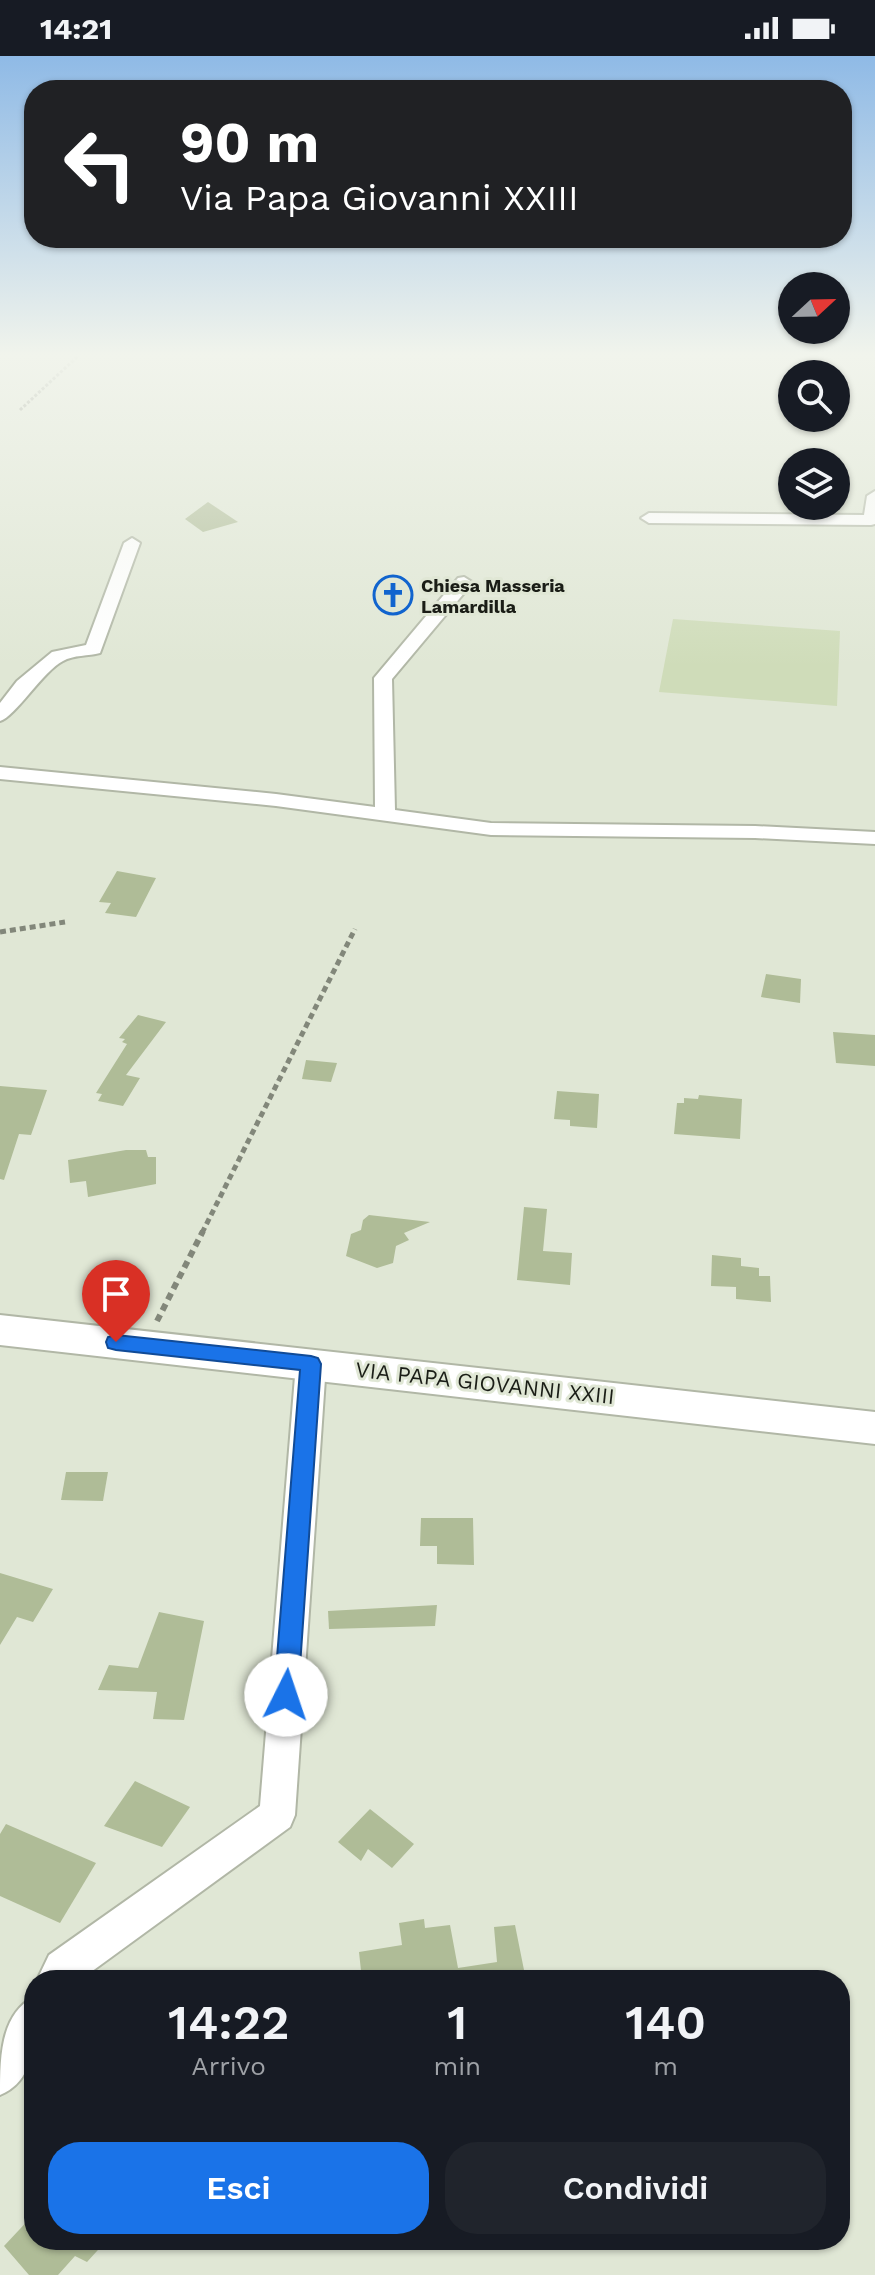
<!DOCTYPE html>
<html lang="it">
<head>
<meta charset="utf-8">
<style>
	body { margin:0; font-family:"Work Sans",sans-serif; background:#20242c; color:#f1f3f6; height:100vh; display:flex; flex-direction:column; font-size:30px; white-space:nowrap }
	* { box-sizing:border-box; margin:0 }
	p { font-size:26px; color:#9ea1a6 }
	.icon { flex:none; width:44px; height:44px; fill:none; stroke:currentColor; stroke-width:2; stroke-linecap:round; stroke-linejoin:round }
	.map { position:relative; flex:1; overflow:hidden }
	.drawer { position:absolute; left:24px; top:1914px; width:826px; height:280px; display:flex; flex-direction:column; background:#171b24; border-radius:32px; box-shadow:0 2px 6px #0004 }
	.drawer>* { flex:none }
	.banner { position:absolute; left:24px; top:24px; width:828px; height:168px; border-radius:32px; box-shadow:0 2px 6px #0004; background:#202124; color:#fff; overflow:hidden }
	.needle { width:52px; rotate:68deg }
	.buttons { position:absolute; left:778px; top:216px; display:grid; gap:16px }
	.buttons a { display:grid; place-items:center; width:72px; height:72px; border-radius:50%; background:#171b24; box-shadow:0 2px 6px #0004; font-size:40px }
	.pin { position:absolute; display:grid; place-items:center; width:68px; height:68px; color:#fff; margin:-82px -34px; border-radius:50% 50% 50% 0; rotate:-45deg; box-shadow:0 0 8px #0007 }
	.pin .icon { rotate:45deg }
	.me { position:absolute; width:88px; margin:-44px; rotate:4deg; stroke-linejoin:round; filter:drop-shadow(0 0 6px #0008) }
	.turn { display:flex; align-items:center; gap:28px; height:168px; padding:0 24px; font-size:36px }
	.turn .icon { width:104px; height:104px; stroke-width:2.5 }
	.turn b { display:block; font-size:56px; line-height:68px }
	.eta { display:flex; justify-content:space-evenly; align-items:center; height:136px; text-align:center }
	.eta b { font-size:48px; font-weight:600; line-height:56px }
	.primary-button { display:flex; gap:16px; margin-top:auto; padding:16px 24px }
	.primary-button a { flex:1; height:92px; border-radius:32px; background:#1a73e8; color:#fff; font-size:32px; font-weight:600; line-height:92px; text-align:center }
	.primary-button a+a { background:#20242c; color:#f1f3f6 }
	.status { display:flex; justify-content:space-between; align-items:center; height:56px; padding:0 40px; background:#171b24; direction:ltr }
	.status svg { height:22px; fill:currentColor }
	.map>svg:first-child { display:block }
</style>
</head>
<body>
<div class="status"><b>14:21</b><svg viewBox="0 0 49 12"><path d="M0 12V9h3v3zM5 12V6h3v6zM10 12V3h3v9zM15 12V0h3v12zM26 1h20v11H26zM47 4h2v5h-2z"/></svg></div>
<div class="map">
<svg width="875" height="2219" viewBox="0 0 875 2219">
	<rect width="100%" height="100%" fill="#e0e7d5"/>
	<polygon fill="#cfdcb9" points="673,563 840,575 837,650 659,636"/>
	<g fill="#afbc97">
		<polygon points="208,446 238,466 203,476 185,463"/>
		<polygon points="117,815 156,822 136,861 105,857 111,847 99,846"/>
		<polygon points="766,918 801,923 800,947 761,941"/>
		<polygon points="138,959 166,966 126,1019 140,1022 123,1050 98,1045 102,1038 96,1037 127,988 122,986 125,983 119,982"/>
		<polygon points="833,976 875,979 875,1010 836,1007"/>
		<polygon points="306,1004 337,1007 331,1026 302,1023"/>
		<polygon points="0,1030 47,1034 31,1079 19,1078 4,1124 0,1123"/>
		<polygon points="557,1035 599,1038 597,1072 570,1070 570,1064 554,1063"/>
		<polygon points="699,1039 742,1043 740,1083 674,1078 677,1047 684,1047 684,1042 698,1043"/>
		<polygon points="126,1094 146,1094 148,1101 156,1101 156,1128 88,1141 86,1125 70,1127 68,1104"/>
		<polygon points="524,1151 547,1153 543,1195 572,1197 570,1229 517,1224"/>
		<polygon points="369,1159 430,1166 404,1177 409,1184 396,1190 393,1207 377,1212 346,1200 351,1178 361,1174 363,1164"/>
		<polygon points="712,1199 741,1202 741,1210 759,1212 759,1220 770,1220 771,1246 736,1243 736,1231 711,1230"/>
		<polygon points="66,1416 108,1416 103,1445 61,1444"/>
		<polygon points="421,1462 473,1462 474,1509 437,1508 437,1490 420,1490"/>
		<polygon points="0,1517 53,1533 33,1566 17,1561 0,1589"/>
		<polygon points="437,1549 435,1570 329,1573 328,1555"/>
		<polygon points="159,1556 204,1565 184,1664 153,1663 157,1636 98,1634 109,1609 138,1612"/>
		<polygon points="135,1725 190,1751 162,1791 104,1770"/>
		<polygon points="370,1753 414,1788 392,1812 368,1793 361,1805 338,1786"/>
		<polygon points="6,1768 96,1807 60,1867 0,1840 0,1778"/>
		<polygon points="424,1863 425,1872 450,1869 458,1912 497,1906 494,1871 515,1869 526,1924 411,1924 410,1919 362,1924 359,1896 402,1889 399,1867"/>
		<polygon points="34,2158 34,2184 107,2184 87,2206 75,2200 58,2219 29,2219 4,2190"/>
	</g>
	<g fill="none" stroke-linecap="round" stroke-linejoin="round">
		<g stroke="#b1b7a6" stroke-width="4">
			<g id="minor">
				<polygon points="875,435 875,468 871,469 649,467 641,462 649,457 864,459 867,440"/>
				<path d="M 132,482 L 140,487 L 100,597 C 89,600 73,599 63,605 C 43,615 15,661 0,665 L 0,647 L 17,625 L 52,596 L 86,589 L 124,487 Z"/>
				<polygon points="464,521 472,526 470,530 392,623 395,754 491,767 755,770 875,776 875,788 755,782 491,779 276,750 0,723 0,711 276,738 375,751 374,622 458,522"/>
				<polygon points="311,1297 321,1300 326,1308 295,1759 290,1771 80,1924 37,1924 49,1899 260,1750 296,1308 301,1300"/>
				<path d="M 34,1941 C 34,1977 39,2023 0,2039 C 0,2003 0,1958 34,1941 Z"/>
			</g>
		</g>
		<g stroke="#b1b7a6" stroke-width="4">
			<polygon id="secondary" points="0,1259 875,1356 875,1388 0,1289"/>
		</g>
		<polyline stroke="#82877a" stroke-width="3" stroke-dasharray="3 2" stroke-linecap="butt" points="20,354 78,300"/>
		<g stroke="#82877a" stroke-width="5" stroke-dasharray="6 4" stroke-linecap="butt">
			<polyline points="0,876 65,866"/>
			<polyline points="202,1177 355,873"/>
		</g>
		<polyline stroke="#82877a" stroke-width="6" stroke-dasharray="7 5" stroke-linecap="butt" points="157,1265 203,1175"/>
		<use href="#minor" fill="#fff" fill-rule="evenodd"/>
		<use href="#secondary" fill="#fff" fill-rule="evenodd"/>
	</g>
	<linearGradient id="sky" x2="0" y2="1"><stop stop-color="#8fbae6"/><stop offset="0.49" stop-color="#f1f4ec"/><stop offset="1" stop-color="#f1f4ec" stop-opacity="0"/></linearGradient>
	<rect width="875" height="610" fill="url(#sky)"/>
	<polygon fill="#1a73e8" stroke="#114b97" stroke-width="2" points="116,1279 311,1300 318,1302 321,1308 298,1639 294,1646 286,1649 277,1646 274,1639 300,1314 116,1294 108,1292 106,1286 108,1281"/>
	<defs>
		<g id="church-ring" transform="scale(2)"><circle r="9.5" fill="#e0e7d5" stroke="#1164ce" stroke-width="1.5"/><path d="M-1.2-6h2.4v3.5h3.3v2.4h-3.3V6h-2.4V-.1h-3.3v-2.4h3.3Z" fill="#1164ce"/></g>
	</defs>
	<g fill-rule="evenodd">
		<use href="#church-ring" x="393" y="539"/>
	</g>
	<g text-anchor="middle" dominant-baseline="central" stroke-width="6" stroke-linejoin="round" paint-order="stroke">
		<g font-size="18" font-weight="bold" fill="#1a1d16" stroke="#e0e7d5" text-anchor="start">
			<text x="421" y="529">Chiesa Masseria<tspan x="421" dy="21">Lamardilla</tspan></text>
		</g>
		<g font-size="22" fill="#1a1d16" stroke="#e0e7d5">
			<text transform="translate(485 1327) rotate(6)">VIA PAPA GIOVANNI XXIII</text>
		</g>
	</g>
</svg>
<div class="buttons">
<a><svg class="needle" viewBox="-14 -14 28 28"><path d="M0-13l5 13h-10z" fill="#e53935"/><path d="M0 13l5-13h-10z" fill="#9ea1a6"/></svg></a>
<a><svg class="icon" aria-label="search" viewBox="0 0 24 24"><circle cx="10" cy="10" r="6"/><path d="M15 15l6 6"/></svg></a>
<a><svg class="icon" aria-label="layers" viewBox="0 0 24 24"><path d="M12 4l9 5-9 5-9-5zM3 14l9 5 9-5"/></svg></a>
</div>
<div class="pin" style="left:116px;top:1286px;background:#d93025"><svg class="icon" aria-label="arrive" viewBox="0 0 24 24"><path d="M6 21V4h12l-3 4 3 4H6"/></svg></div>
<svg class="me" style="left:286px;top:1639px" viewBox="-20 -20 40 40"><circle r="19" fill="#fff"/><path d="M0-13L10 11 0 6-10 11z" fill="#1a73e8"/></svg>
<div class="banner">
<div class="turn"><svg class="icon" aria-label="left" viewBox="0 0 24 24"><path d="M17 20v-9H6M10 6l-5 5 5 5"/></svg><div><b>90 m</b>Via Papa Giovanni XXIII</div></div>
</div>
<section class="drawer">
<div class="eta">
<div><b>14:22</b><p>Arrivo</p></div>
<div><b>1</b><p>min</p></div>
<div><b>140</b><p>m</p></div>
</div>
<div class="primary-button"><a>Esci</a><a>Condividi</a></div>
</section>
</div>
</body>
</html>
